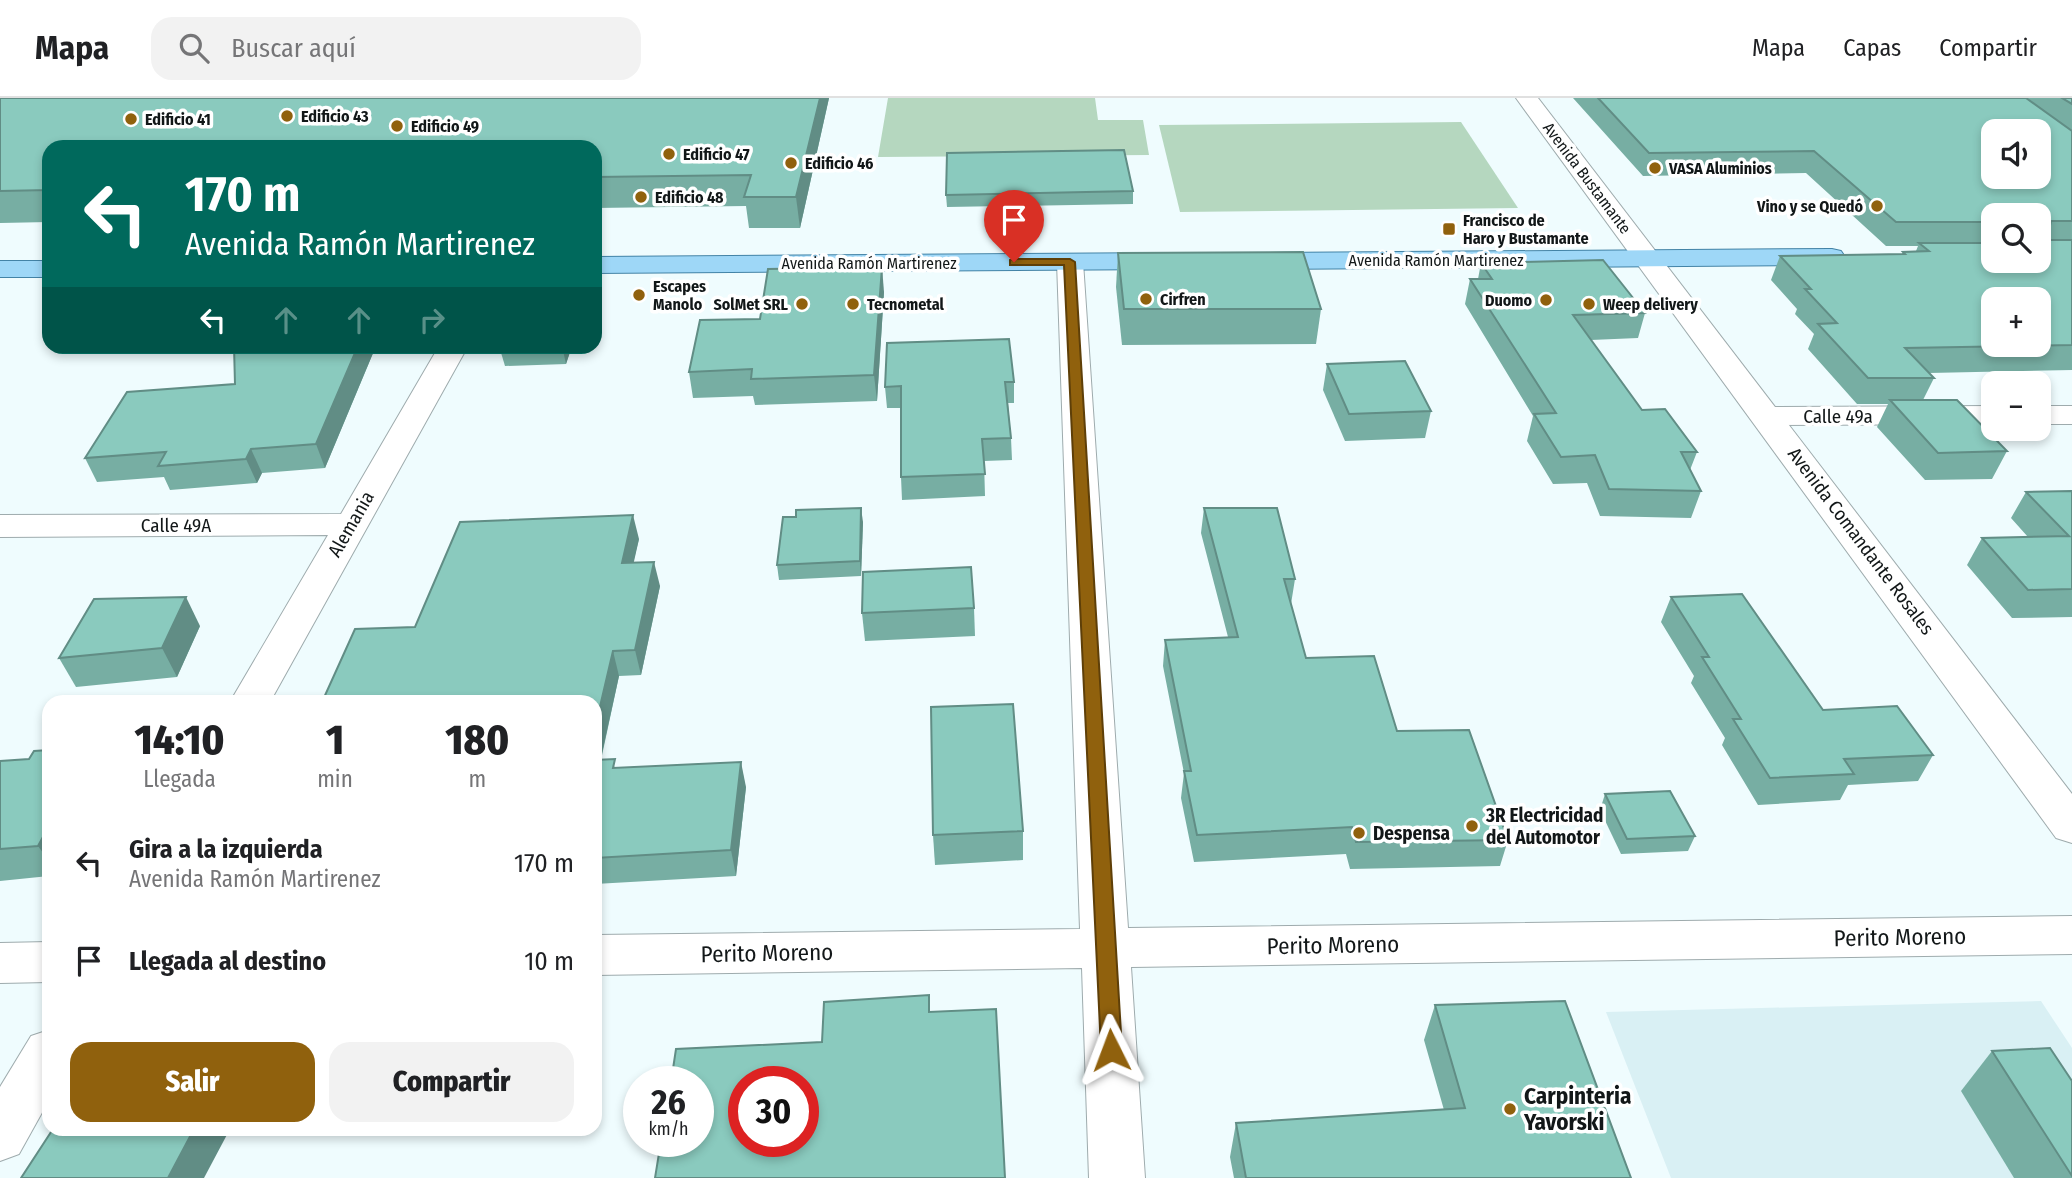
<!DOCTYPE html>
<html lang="es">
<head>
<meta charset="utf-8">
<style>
	body { margin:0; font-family:"Fira Sans Condensed",sans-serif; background:#f2f2f2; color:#202124; height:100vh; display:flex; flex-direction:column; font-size:26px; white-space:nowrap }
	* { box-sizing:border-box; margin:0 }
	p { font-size:23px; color:#757577 }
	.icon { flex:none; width:38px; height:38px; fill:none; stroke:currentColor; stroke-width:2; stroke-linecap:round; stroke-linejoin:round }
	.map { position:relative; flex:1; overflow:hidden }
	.sheet { position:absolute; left:42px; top:597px; width:560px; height:441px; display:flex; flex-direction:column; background:#fff; border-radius:21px; box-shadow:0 4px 10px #0003 }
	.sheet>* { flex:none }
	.top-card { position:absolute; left:42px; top:42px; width:560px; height:214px; border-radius:21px; box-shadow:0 4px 10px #0003; background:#00695c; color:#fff; overflow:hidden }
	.controls { position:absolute; left:1981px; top:21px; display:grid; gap:14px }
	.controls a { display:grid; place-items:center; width:70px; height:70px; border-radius:14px; background:#fff; box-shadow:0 4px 10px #0003; font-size:35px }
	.speed { position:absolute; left:623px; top:968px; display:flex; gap:14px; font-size:35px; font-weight:700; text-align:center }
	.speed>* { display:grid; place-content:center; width:91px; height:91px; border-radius:50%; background:#fff; box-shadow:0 4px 10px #0003; line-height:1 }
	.speed small { font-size:18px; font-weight:400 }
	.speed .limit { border:10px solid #d22; background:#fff; color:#111 }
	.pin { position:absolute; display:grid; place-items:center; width:60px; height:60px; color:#fff; margin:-72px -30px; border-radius:50% 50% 50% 0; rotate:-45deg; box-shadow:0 0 7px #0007 }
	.pin .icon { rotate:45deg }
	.me { position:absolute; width:77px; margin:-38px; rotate:357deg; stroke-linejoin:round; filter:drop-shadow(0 0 5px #0008) }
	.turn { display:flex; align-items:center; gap:24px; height:147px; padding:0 28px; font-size:32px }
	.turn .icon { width:91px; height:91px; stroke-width:2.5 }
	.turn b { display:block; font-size:49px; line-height:60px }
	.lanes { display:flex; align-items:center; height:66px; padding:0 28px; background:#0003; justify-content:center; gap:35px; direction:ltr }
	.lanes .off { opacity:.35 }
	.eta { display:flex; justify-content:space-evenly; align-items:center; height:119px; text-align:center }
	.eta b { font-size:42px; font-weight:800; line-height:49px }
	.primary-button { display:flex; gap:14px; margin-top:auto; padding:14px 28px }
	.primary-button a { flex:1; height:80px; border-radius:21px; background:#90610d; color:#fff; font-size:28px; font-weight:800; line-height:80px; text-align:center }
	.primary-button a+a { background:#f2f2f2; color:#202124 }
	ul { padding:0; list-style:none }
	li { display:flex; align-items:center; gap:21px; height:98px; padding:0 28px }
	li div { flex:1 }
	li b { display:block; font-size:26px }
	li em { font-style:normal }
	header { display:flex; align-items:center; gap:42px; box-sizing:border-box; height:98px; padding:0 35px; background:#fff; border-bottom:2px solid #e0e0e0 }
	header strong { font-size:33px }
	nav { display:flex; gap:38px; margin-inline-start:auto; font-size:24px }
	.search { width:490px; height:63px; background:#f2f2f2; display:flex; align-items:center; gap:18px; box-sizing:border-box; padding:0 24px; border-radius:21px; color:#757577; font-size:26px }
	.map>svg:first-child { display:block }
</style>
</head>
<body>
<header>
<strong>Mapa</strong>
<div class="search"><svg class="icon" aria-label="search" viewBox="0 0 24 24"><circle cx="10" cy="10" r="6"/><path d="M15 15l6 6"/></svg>Buscar aquí</div>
<nav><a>Mapa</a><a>Capas</a><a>Compartir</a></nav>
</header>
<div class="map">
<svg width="2072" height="1080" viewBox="0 0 2072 1080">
	<rect width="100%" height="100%" fill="#effcfe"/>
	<polygon fill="#d9f0f4" points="2041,903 2072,950 2072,1080 1671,1080 1606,914"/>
	<g fill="#b5d7bf">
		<polygon points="888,0 1095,0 1098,22 1143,22 1149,57 878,59"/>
		<polygon points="1461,24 1518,110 1180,114 1159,27"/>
	</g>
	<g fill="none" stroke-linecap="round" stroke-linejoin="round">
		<g stroke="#9eabad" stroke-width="2">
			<g id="street">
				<polygon points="1070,156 1079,158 1083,164 1128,830 2072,818 2072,856 1131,869 1145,1080 1089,1080 1082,870 595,877 595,837 1080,831 1057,164 1061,158"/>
				<polygon points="439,248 468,248 270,604 230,604 328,437 0,439 0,417 341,416"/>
				<polygon points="1993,308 1993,326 1767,327 1756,325 1751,318 1756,311 1767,309"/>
				<rect x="2039" y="308" width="33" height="18"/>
				<polygon points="49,844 49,884 0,885 0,845"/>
				<polygon points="49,932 49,1002 19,1056 0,1063 0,989 31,938"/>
			</g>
		</g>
		<g stroke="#9eabad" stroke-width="2">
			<polygon id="secondary" points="1516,0 1538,0 2072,696 2072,745 2056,740"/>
		</g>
		<g stroke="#4383a6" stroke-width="2">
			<g id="primary">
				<polygon points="1832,151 1841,153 1845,159 1841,165 1832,167 1255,171 1246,169 1242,163 1246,157 1255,155"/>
				<polygon points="1170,155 1179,157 1183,163 1179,169 1170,171 595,175 595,159"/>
				<rect x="0" y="163" width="49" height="16"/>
			</g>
		</g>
		<use href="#street" fill="#fff" fill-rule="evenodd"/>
		<use href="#secondary" fill="#fff" fill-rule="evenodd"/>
		<use href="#primary" fill="#9ed7f7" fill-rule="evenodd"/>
	</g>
	<g fill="#77aea3" fill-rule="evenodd">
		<polygon points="0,0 829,0 800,130 749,130 746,108 595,110 595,49 49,49 49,124 0,125"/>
		<path d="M 1573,0 L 2072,0 L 2072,272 L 1929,275 L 1934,280 L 1923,302 L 2007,353 L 1992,381 L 1925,382 L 1877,329 L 1888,306 L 1857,306 L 1808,251 L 1814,236 L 1795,216 L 1797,211 L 1771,182 L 1780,158 L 1902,156 L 1903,154 L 1916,153 L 1918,148 L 1886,148 L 1806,75 L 1643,78 ZM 1993,117 L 2039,117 L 1993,163 Z"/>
		<polygon points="1133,93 1133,106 947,109 946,97"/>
		<polygon points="1118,155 1321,211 1316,246 1122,247 1116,189"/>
		<polygon points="1481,165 1645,215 1638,240 1591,242 1642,312 1697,354 1690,372 1701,393 1691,420 1600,418 1587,385 1553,386 1527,343 1533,318 1465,206 1470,181 1478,181"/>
		<polygon points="884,194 877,303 755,307 753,298 693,300 689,274 760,221"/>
		<polygon points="234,248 376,248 325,370 262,375 257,385 170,392 164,379 97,384 85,360 235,286"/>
		<polygon points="499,248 572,248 566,266 505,268"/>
		<polygon points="1327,266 1431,313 1425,340 1345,343 1323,292"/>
		<polygon points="1014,284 1014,305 1008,305 1011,340 1012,362 984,363 985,398 902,402 901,379 901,310 887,310 885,289"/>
		<polygon points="2072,393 2072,519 2012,520 1967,467 1982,440 2028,439 2011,420 2026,394"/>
		<polygon points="1204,410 1295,481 1291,506 1306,560 1397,633 1508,742 1500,768 1350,771 1346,756 1194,764 1181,700 1184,675 1163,568 1165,542 1228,539 1201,435"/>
		<polygon points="863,424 861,478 779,482 777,467"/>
		<polygon points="639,441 633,465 660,488 641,577 619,578 601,662 617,670 746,689 736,778 595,786 595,604 322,604 415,529"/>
		<polygon points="1671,499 1823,612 1933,657 1918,683 1848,687 1840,702 1758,707 1722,647 1725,640 1691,585 1694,578 1661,524"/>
		<polygon points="974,510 975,538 865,543 862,515"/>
		<polygon points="200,528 177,579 76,589 59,560"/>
		<polygon points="49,652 49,778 0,783 0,663 29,661"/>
		<polygon points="1605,696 1695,738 1688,753 1621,756 1600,712"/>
		<polygon points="1023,733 1023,762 935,767 933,737"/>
		<polygon points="1435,907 1631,1080 1234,1080 1230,1059 1236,1025 1444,1012 1424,942"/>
		<polygon points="1992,953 2072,983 2072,1080 2014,1080 1961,993"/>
	</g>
	<g fill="#618d85">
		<polygon points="820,0 829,0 800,130 796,99"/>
		<polygon points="2048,136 2039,156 2039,139"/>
		<polygon points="882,169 884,194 877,303 874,277"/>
		<polygon points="358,248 376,248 325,370 316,346"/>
		<polygon points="562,248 572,248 566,266"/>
		<polygon points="251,351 262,375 257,385 246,361"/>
		<polygon points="861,410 863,424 861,478 860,463"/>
		<polygon points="633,417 639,441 628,490 622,465"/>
		<polygon points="654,464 660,488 641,577 635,552"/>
		<polygon points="186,499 200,528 177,579 162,550"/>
		<polygon points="613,553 619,578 595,687 595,630"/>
		<polygon points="741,664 746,689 736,778 731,752"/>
		<polygon points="49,728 49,763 38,748"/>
		<polygon points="194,1031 230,1031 204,1080 168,1080"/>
	</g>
	<g fill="#8acabe" stroke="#618d85" stroke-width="2" fill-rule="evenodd">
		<polygon points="0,0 820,0 796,99 744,99 751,77 595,79 595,49 49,49 49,92 0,93"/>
		<path d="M 1598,0 L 2026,0 L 2072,33 L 2072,123 L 2051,123 L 2048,136 L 2039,139 L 2042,142 L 2072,142 L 2072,247 L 1905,250 L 1934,280 L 1868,280 L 1818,226 L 1837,225 L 1805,191 L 1811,191 L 1780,158 L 1905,156 L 1903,154 L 1929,153 L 1919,145 L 1993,145 L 1993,163 L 2039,163 L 2039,117 L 1993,117 L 1993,124 L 1896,124 L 1814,53 L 1649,55 ZM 1993,33 L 2039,33 L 2039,79 L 1993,79 ZM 1993,201 L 2039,201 L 2039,247 L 1993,247 Z"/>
		<polygon points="2062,0 2072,0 2072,6"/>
		<polygon points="1124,52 1133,93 946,97 947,55"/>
		<polygon points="1303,154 1321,211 1124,211 1118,155"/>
		<polygon points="1603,162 1645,215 1573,217 1642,312 1665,311 1697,354 1681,354 1701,393 1609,391 1595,357 1561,359 1534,316 1556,315 1470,181 1492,181 1481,165"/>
		<polygon points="882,169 874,277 751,281 752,271 689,274 700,222 760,221 768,171"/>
		<polygon points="1009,241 1014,284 1005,284 1011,340 982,341 985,376 901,379 901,288 885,289 887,245"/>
		<polygon points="234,248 358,248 316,346 251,351 246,361 158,368 166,354 85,360 127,294 235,286"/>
		<polygon points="1405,263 1431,313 1349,316 1327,266"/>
		<polygon points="1890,302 1957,302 2007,353 1938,355"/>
		<polygon points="2072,393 2072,491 2028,492 1982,440 2069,438 2026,394"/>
		<polygon points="861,410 860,463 777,467 783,419 796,419 796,412"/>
		<polygon points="1204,410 1277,410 1295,481 1284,481 1306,560 1374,558 1397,633 1469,632 1508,742 1356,744 1352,729 1197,737 1184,673 1191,673 1165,542 1238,539"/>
		<polygon points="633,417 622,465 654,464 635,552 613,553 595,630 595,604 550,604 551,601 494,604 322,604 355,531 415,529 460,424"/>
		<polygon points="971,469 974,510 862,515 863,474"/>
		<polygon points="1742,496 1823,612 1897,608 1933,657 1844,661 1854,676 1770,680 1733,621 1741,621 1702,559 1709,559 1671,499"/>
		<polygon points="186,499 162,550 59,560 94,501"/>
		<polygon points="1013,606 1023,733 933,737 931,609"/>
		<polygon points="49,652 49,728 38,748 0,751 0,663 29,661 34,653"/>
		<polygon points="615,661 613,670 741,664 731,752 595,760 595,662"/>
		<polygon points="1670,693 1695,738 1627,741 1605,696"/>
		<path d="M 929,897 L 929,914 L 996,911 L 1005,1080 L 655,1080 L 661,1043 L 698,1043 L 698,984 L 671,984 L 676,951 L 822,944 L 824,904 ZM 744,984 L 803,984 L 803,1043 L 744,1043 Z"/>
		<polygon points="1565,903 1631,1080 1246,1080 1236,1025 1465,1010 1435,907"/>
		<polygon points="2050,950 2072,983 2072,1078 1992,953"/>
		<polygon points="53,1031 194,1031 168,1080 21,1080"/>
	</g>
	<polygon fill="#90610d" stroke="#5e3f08" stroke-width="2" points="1014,161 1070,161 1075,164 1122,952 1119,959 1111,961 1104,959 1101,952 1064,167 1010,167 1010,162"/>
	<g fill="#90610d" stroke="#fff" stroke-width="2.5">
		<circle cx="287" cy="18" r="7"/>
		<circle cx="131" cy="21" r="7"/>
		<circle cx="397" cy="28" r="7"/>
		<circle cx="669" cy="56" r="7"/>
		<circle cx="791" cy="65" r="7"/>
		<circle cx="1655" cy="70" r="7"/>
		<circle cx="641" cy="99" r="7"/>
		<circle cx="1877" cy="108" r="7"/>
		<rect x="1442" y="124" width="14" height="14" rx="3.5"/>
		<circle cx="639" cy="197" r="7"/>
		<circle cx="1146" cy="201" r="7"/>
		<circle cx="1546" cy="202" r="7"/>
		<circle cx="802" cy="206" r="7"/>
		<circle cx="853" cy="206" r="7"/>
		<circle cx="1589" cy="206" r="7"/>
		<circle cx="1472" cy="728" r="7"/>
		<circle cx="1359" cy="735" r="7"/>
		<circle cx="1510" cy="1011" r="7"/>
	</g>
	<g text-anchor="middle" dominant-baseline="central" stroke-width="7" stroke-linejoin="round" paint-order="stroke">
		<g font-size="16" font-weight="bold" fill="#121718" stroke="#fff" text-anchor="start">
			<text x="301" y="18">Edificio 43</text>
			<text x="145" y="21">Edificio 41</text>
			<text x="411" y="28">Edificio 49</text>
			<text x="683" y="56">Edificio 47</text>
			<text x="805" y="65">Edificio 46</text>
			<text x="1669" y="70">VASA Aluminios</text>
			<text x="655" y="99">Edificio 48</text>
			<text x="1863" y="108" text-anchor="end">Vino y se Quedó</text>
			<text x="1463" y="122">Francisco de<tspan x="1463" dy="18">Haro y Bustamante</tspan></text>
			<text x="653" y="188">Escapes<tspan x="653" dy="18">Manolo</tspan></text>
			<text x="1160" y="201">Cirfren</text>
			<text x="1532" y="202" text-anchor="end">Duomo</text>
			<text x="788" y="206" text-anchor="end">SolMet SRL</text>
			<text x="867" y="206">Tecnometal</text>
			<text x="1603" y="206">Weep delivery</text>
		</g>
		<g font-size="16" fill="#121718" stroke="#fff">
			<text transform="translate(1587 80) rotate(53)">Avenida Bustamante</text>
			<text x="1436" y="162">Avenida Ramón Martirenez</text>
			<text x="869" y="165">Avenida Ramón Martirenez</text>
		</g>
		<g font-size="19" fill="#121718" stroke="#fff">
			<text x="1838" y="318">Calle 49a</text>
			<text transform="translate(351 426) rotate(-60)">Alemania</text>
			<text x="176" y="427">Calle 49A</text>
			<text transform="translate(1861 443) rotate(53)">Avenida Comandante Rosales</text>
		</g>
		<g font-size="19" font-weight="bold" fill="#121718" stroke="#fff" text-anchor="start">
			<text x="1486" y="717">3R Electricidad<tspan x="1486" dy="22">del Automotor</tspan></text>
			<text x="1373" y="735">Despensa</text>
		</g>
		<g font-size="23" fill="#121718" stroke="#fff">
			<text transform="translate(1900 839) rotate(-1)">Perito Moreno</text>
			<text transform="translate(1333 847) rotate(-1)">Perito Moreno</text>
			<text transform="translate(767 855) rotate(-1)">Perito Moreno</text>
		</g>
		<g font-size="23" font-weight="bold" fill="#121718" stroke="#fff" text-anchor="start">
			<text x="1524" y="998">Carpinteria<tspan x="1524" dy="26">Yavorski</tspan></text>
		</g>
	</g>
</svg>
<div class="controls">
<a><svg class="icon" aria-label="sound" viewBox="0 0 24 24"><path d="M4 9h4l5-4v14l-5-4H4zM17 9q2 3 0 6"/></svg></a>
<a><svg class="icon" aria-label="search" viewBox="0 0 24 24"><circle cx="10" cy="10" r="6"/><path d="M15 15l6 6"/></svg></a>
<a>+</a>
<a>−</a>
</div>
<div class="speed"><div>26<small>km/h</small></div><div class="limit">30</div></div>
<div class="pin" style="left:1014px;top:164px;background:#d93025"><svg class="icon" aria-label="arrive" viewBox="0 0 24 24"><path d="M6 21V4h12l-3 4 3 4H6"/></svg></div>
<svg class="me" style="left:1111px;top:952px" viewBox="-20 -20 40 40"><path d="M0-17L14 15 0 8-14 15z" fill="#90610d" stroke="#fff" stroke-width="4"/></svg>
<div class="top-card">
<div class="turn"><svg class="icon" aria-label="left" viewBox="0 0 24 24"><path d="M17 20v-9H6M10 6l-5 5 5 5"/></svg><div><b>170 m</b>Avenida Ramón Martirenez</div></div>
<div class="lanes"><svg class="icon" aria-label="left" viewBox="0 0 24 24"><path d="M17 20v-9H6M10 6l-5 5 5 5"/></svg><svg class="icon off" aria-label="ahead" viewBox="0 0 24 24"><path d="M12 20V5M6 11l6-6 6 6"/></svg><svg class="icon off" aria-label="ahead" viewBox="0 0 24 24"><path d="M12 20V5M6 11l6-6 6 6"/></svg><svg class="icon off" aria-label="right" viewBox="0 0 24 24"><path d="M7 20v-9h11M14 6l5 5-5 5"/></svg></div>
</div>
<section class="sheet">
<div class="eta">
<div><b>14:10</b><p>Llegada</p></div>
<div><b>1</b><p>min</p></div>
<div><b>180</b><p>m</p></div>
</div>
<ul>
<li><svg class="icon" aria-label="left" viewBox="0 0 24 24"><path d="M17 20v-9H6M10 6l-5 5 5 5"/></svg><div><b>Gira a la izquierda</b><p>Avenida Ramón Martirenez</p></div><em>170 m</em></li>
<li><svg class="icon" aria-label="arrive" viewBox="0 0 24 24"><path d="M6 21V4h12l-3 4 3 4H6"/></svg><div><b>Llegada al destino</b></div><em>10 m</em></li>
</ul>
<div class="primary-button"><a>Salir</a><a>Compartir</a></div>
</section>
</div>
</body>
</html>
